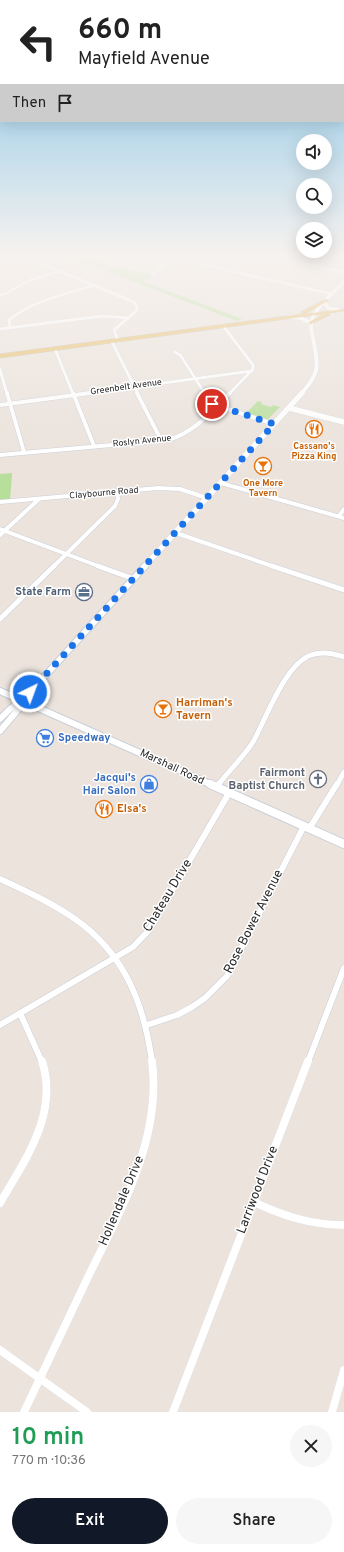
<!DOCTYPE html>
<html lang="en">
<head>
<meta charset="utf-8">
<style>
	body { margin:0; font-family:Overpass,sans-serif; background:#f6f6f6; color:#222; height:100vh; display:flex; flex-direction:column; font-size:15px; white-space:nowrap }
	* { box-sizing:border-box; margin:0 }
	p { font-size:13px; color:#767676 }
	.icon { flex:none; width:22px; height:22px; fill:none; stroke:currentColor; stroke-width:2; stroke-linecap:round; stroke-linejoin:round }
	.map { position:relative; height:1412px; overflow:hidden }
	.details { display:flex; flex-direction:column; background:#fff; flex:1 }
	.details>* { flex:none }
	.guide { position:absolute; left:0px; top:0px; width:344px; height:122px; box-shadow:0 4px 16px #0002; background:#fff; color:#222; overflow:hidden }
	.tools { position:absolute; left:296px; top:134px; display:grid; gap:8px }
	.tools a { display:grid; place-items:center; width:36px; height:36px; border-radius:50%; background:#fff; box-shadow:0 4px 16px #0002; font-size:20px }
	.pin { position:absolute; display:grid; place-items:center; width:34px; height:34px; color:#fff; margin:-17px; border:2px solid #fff; border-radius:50%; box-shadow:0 1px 4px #0007 }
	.me { position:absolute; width:44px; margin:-22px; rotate:42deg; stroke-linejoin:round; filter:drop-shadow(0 0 3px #0008) }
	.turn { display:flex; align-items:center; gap:14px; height:84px; padding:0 12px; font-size:18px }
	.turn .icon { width:52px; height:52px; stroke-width:2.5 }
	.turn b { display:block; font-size:28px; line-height:34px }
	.then { display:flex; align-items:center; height:38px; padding:0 12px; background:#0003; gap:8px; font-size:15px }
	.round { display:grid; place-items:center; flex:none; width:42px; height:42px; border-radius:21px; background:#f6f6f6 }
	.summary { display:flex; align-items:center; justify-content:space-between; height:68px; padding:0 12px }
	h1 { font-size:24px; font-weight:600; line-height:30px; color:#1e9e55 }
	.button { display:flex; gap:8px; margin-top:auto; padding:8px 12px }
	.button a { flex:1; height:46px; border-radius:24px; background:#111827; color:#fff; font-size:16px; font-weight:600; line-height:46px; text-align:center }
	.button a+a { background:#f6f6f6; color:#222 }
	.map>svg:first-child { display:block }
</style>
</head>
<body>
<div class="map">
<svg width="344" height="1412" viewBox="0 0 344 1412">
	<rect width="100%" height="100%" fill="#ebe3dc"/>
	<g fill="#b8de9c">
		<polygon points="69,257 83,257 94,261 152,276 144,282 242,319 237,321"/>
		<polygon points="258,401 262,402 261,404 271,407 273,405 280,407 267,420 245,414"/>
		<polygon points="12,473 10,502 0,502 0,474"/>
	</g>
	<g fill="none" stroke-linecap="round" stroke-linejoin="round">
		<g stroke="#cacfda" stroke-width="3.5">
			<g id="street-far4">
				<polyline points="26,257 134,302 137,307 136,311 114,330 118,341"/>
				<polyline points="123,257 163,266"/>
				<polyline points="272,257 344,272"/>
				<polyline points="174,258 332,294"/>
				<polyline points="0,261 7,257"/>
				<polyline points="152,274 175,257"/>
				<polyline points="0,295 5,294 28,281 59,271"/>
				<path d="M 10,327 L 9,320 C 34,300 64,295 94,285"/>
				<polyline points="224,327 253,365 253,369 229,394"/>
				<polyline points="0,329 102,316 128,318"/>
				<polyline points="112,342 138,394"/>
				<polyline points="55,349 73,394"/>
				<polyline points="175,352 181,356 205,394"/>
				<polyline points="0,369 7,394"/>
				<polyline points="82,394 252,371"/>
			</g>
		</g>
		<g stroke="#cacfda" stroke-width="5">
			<g id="street-far3">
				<polyline points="7,393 24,452"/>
				<polyline points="73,393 94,446"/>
				<polyline points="137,393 161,440"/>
				<polyline points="205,393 212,404 274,424"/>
				<polyline points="0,405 90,393"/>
				<path d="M 0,455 L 168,440 C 195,432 210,413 230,393"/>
				<polyline points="221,483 344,518"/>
				<polyline points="0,502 158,488 180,489 207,498"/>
				<polyline points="339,516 344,509"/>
				<polyline points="0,529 101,567"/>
				<polyline points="176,533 275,567"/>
				<polyline points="0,535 39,499"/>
				<polyline points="53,567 115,506 118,499 117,492"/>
			</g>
		</g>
		<g stroke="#cacfda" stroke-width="6">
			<g id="street-far2">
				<polyline points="98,566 134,579"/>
				<polyline points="272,566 344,590"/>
				<polyline points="0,619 54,566"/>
				<path d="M 218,785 C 229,770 243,758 253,742 C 266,719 285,664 311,655 C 322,651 333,653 344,657"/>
				<polyline points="337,785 344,772"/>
			</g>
		</g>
		<g stroke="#cacfda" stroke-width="7">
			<g id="street-far1">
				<polyline points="217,787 219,784"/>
				<polyline points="309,829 337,784"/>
				<path d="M 0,879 C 26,891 52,903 75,919 C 125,954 144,1004 152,1062"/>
				<polyline points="20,1013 42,1062"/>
				<polyline points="0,1025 133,947 149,930 229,793"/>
				<polyline points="147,1025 177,1015 192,1007 205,998 227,976 304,826"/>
				<polyline points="308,1062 344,968"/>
			</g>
		</g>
		<g stroke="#cacfda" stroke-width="8">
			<g id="street">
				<path d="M 254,1202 C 284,1216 311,1225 344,1225"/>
				<path d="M 0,1203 C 25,1160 59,1114 42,1061"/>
				<polyline points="0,1350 87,1412"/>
				<path d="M 24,1412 C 45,1367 67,1322 88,1277 C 121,1210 162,1138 152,1061"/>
				<polyline points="173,1412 308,1061"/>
				<polyline points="332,1412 344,1370"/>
			</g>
		</g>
		<g stroke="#cacfda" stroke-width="4.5">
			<g id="secondary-far3">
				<polyline points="325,303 328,308 338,310"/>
				<polyline points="290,317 301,318 311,323"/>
				<path d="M 301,394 C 321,372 318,366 313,338 C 311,331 310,323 313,317 C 320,303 334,292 344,282"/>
			</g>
		</g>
		<g stroke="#cacfda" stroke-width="6">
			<g id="secondary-far2">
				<polyline points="289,408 344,422"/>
				<polyline points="144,567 302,393"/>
			</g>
		</g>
		<g stroke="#cacfda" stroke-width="8">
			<g id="secondary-far1">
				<polyline points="0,691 212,785"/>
				<polyline points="0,719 10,709 23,700 145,566"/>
				<polyline points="0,731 17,711 23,700"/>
			</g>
		</g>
		<g stroke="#cacfda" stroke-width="10">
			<polyline id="secondary" points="210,784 344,844"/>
		</g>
		<g stroke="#c3c3c3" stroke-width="1">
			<polygon id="primary" points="326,299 328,300 328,301 305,314 344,309 344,311 330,313 330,315 311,324 309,324 309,322 324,314 0,358 0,354 302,314 301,312"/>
		</g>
		<use href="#street-far4" stroke="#fff" stroke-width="3"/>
		<use href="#street-far3" stroke="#fff" stroke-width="4"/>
		<use href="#street-far2" stroke="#fff" stroke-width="5"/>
		<use href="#street-far1" stroke="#fff" stroke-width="6"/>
		<use href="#street" stroke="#fff" stroke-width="8"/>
		<use href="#secondary-far3" stroke="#fff" stroke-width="4"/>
		<use href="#secondary-far2" stroke="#fff" stroke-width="5.5"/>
		<use href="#secondary-far1" stroke="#fff" stroke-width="6"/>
		<use href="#secondary" stroke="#fff" stroke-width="8"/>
		<use href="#primary" fill="#e7bd65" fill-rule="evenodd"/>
	</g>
	<linearGradient id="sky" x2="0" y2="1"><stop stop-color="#7ac0e7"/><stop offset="0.56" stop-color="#f6f2ef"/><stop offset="1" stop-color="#f6f2ef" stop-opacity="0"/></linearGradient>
	<rect width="344" height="455" fill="url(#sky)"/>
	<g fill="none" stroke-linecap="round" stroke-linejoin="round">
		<polyline stroke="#1a73e8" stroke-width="7" stroke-dasharray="0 12.6" points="30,692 274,424 212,404"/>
	</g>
	<defs>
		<g id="restaurant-ring" transform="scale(0.9)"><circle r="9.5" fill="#fff" stroke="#e8710a" stroke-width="1.5"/><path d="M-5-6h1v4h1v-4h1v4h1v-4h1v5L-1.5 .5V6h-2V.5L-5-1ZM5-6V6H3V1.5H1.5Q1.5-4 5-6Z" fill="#e8710a"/></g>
		<g id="bar-ring" transform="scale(0.9)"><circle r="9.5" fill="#fff" stroke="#e8710a" stroke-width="1.5"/><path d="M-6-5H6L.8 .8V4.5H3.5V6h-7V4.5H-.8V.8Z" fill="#e8710a"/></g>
		<g id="office-ring" transform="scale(0.9)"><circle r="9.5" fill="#fff" stroke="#5c6f8a" stroke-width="1.5"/><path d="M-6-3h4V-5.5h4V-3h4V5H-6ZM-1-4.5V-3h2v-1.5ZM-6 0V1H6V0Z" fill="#5c6f8a"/></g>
		<g id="supermarket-ring" transform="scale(0.9)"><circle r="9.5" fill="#fff" stroke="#3f7fe0" stroke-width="1.5"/><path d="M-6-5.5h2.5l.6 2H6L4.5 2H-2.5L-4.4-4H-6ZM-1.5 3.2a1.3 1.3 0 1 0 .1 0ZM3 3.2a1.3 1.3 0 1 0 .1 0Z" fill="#3f7fe0"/></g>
		<g id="church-ring" transform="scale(0.9)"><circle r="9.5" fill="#fff" stroke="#6b7280" stroke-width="1.5"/><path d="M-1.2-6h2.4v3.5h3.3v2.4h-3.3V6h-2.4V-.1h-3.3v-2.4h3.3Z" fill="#6b7280"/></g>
		<g id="shop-ring" transform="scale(0.9)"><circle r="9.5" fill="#fff" stroke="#3f7fe0" stroke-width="1.5"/><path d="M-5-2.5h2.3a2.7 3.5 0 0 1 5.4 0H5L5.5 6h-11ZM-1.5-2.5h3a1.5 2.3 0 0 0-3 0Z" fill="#3f7fe0"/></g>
	</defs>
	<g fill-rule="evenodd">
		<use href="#restaurant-ring" x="314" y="429"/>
		<use href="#bar-ring" x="263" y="466"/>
		<use href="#office-ring" x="84" y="592"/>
		<use href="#bar-ring" x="163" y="709"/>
		<use href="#supermarket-ring" x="45" y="738"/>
		<use href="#church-ring" x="318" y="779"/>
		<use href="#shop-ring" x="149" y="784"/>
		<use href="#restaurant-ring" x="104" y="809"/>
	</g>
	<g text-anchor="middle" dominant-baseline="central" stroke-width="3" stroke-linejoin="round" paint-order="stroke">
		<g font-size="9" fill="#292929" stroke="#fff">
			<text transform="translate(126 387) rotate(-8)">Greenbelt Avenue</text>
			<text transform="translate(142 441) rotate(-6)">Roslyn Avenue</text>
			<text transform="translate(104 493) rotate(-5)">Claybourne Road</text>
		</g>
		<g font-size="9" font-weight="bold" fill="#c56008" stroke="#fff">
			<text x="314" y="446">Cassano's<tspan x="314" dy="10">Pizza King</tspan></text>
			<text x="263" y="483">One More<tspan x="263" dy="10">Tavern</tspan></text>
		</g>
		<g font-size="11" font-weight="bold" fill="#4e5e75" stroke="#fff" text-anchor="end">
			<text x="71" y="592">State Farm</text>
		</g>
		<g font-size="11" font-weight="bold" fill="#c56008" stroke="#fff" text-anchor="start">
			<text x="176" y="703">Harriman's<tspan x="176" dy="13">Tavern</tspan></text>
			<text x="117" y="809">Elsa's</text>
		</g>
		<g font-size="11" font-weight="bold" fill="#366cbe" stroke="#fff" text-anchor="start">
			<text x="58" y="738">Speedway</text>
			<text x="136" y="778" text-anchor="end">Jacqui's<tspan x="136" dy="13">Hair Salon</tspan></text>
		</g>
		<g font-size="11" fill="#292929" stroke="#fff">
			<text transform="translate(172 767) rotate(25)">Marshall Road</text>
		</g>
		<g font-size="11" font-weight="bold" fill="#5b616d" stroke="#fff" text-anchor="end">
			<text x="305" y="773">Fairmont<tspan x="305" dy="13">Baptist Church</tspan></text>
		</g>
		<g font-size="13" fill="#292929" stroke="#fff">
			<text transform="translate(168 896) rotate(-59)">Chateau Drive</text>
			<text transform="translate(254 922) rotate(-63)">Rose Bower Avenue</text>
			<text transform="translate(258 1190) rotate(-69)">Larriwood Drive</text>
			<text transform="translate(122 1201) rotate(-67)">Hollendale Drive</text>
		</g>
	</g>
</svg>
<div class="tools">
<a><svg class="icon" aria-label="sound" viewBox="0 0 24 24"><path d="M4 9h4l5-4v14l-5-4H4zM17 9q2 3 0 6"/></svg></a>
<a><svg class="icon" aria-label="search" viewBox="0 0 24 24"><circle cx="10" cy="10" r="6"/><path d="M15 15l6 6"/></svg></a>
<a><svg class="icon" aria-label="layers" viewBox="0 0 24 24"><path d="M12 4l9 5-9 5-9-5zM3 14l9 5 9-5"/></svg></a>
</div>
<div class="pin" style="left:212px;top:404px;background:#d93025"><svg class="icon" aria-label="arrive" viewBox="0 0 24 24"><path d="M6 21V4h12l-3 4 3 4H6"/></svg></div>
<svg class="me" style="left:30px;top:692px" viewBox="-20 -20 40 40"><circle r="17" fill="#1a73e8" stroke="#fff" stroke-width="3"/><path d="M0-11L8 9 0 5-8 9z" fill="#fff"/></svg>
<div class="guide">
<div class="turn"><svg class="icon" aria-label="left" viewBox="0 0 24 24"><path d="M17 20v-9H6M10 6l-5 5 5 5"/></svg><div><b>660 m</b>Mayfield Avenue</div></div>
<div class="then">Then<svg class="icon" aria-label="arrive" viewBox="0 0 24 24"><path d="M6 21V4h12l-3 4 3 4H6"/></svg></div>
</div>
</div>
<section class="details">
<div class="summary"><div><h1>10 min</h1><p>770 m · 10:36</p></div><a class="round"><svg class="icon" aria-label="close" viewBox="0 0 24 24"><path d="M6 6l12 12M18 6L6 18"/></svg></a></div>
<div class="button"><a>Exit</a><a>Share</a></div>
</section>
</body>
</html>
